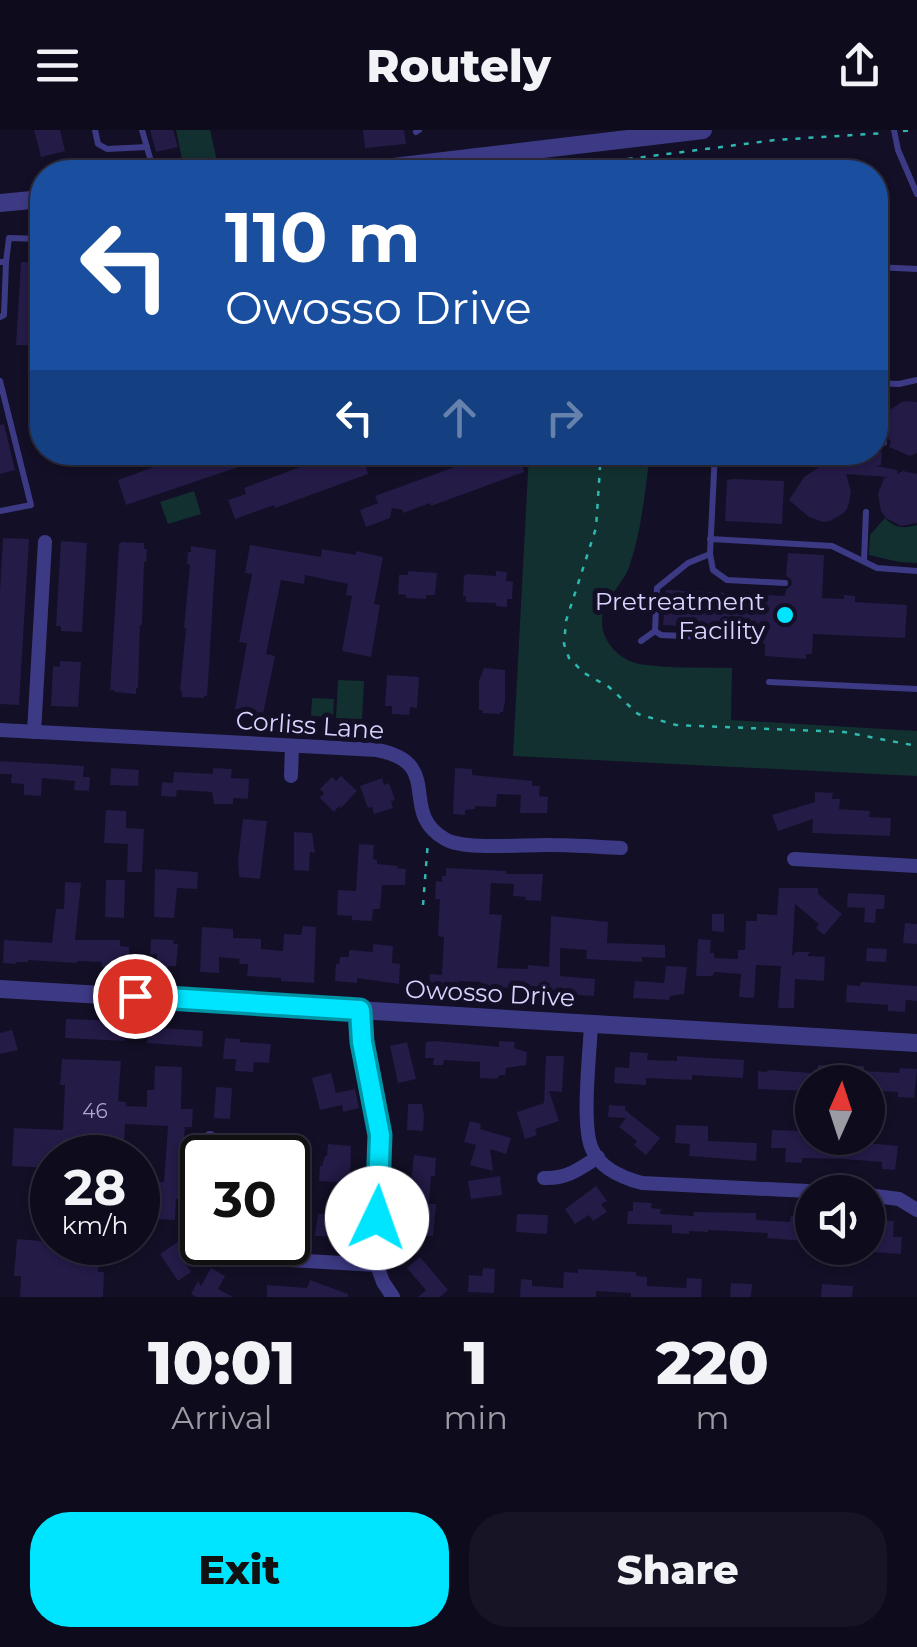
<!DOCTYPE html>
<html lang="en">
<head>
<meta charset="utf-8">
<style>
	body { margin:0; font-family:Montserrat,sans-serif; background:#171425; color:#f1f3f6; height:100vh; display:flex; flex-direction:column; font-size:38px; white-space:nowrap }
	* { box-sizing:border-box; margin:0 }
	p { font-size:32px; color:#9b9ba3 }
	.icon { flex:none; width:55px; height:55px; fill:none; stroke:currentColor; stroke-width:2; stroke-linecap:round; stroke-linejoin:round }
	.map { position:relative; height:1167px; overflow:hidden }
	.sheet { display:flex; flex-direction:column; background:#0e0b1c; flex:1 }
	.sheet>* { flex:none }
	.hud { position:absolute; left:30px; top:30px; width:858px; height:305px; border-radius:40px; box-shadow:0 2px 8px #0004,0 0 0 2px #2e2b3b; background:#1a4fa0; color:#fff; overflow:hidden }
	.needle { width:65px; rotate:3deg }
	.buttons { position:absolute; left:795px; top:935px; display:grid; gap:20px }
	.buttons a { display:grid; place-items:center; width:90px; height:90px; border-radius:50%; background:#0e0b1c; box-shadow:0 2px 8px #0004,0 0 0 2px #2e2b3b; font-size:50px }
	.speed { position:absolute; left:30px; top:1005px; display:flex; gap:20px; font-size:50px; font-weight:700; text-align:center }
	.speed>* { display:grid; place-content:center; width:130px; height:130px; border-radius:50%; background:#0e0b1c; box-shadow:0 2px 8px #0004,0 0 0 2px #2e2b3b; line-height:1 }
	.speed small { font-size:25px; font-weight:400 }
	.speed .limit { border:5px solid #111; border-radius:15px; background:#fff; color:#111 }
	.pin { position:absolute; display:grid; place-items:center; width:85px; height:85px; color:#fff; margin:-42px; border:5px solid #fff; border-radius:50%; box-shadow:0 2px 10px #0007 }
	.me { position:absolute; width:110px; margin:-55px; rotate:3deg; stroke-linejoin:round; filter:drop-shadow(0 0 8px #0008) }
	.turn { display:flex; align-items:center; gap:35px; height:210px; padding:0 30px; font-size:45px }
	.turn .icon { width:130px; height:130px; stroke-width:2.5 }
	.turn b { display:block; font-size:70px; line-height:85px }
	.lanes { display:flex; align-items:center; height:95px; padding:0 30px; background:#0003; justify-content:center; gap:50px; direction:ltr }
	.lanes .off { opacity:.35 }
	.eta { display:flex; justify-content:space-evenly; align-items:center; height:170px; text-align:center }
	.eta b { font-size:60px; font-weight:800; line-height:70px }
	.cta { display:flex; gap:20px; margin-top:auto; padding:20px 30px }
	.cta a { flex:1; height:115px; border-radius:40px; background:#00e5ff; color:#111; font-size:40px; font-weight:800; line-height:115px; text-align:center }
	.cta a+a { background:#171425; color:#f1f3f6 }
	header { display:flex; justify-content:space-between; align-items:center; height:130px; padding:0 30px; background:#0e0b1c; font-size:45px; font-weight:800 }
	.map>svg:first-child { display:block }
</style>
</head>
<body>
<header><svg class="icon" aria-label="menu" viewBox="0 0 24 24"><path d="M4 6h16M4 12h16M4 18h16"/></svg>Routely<svg class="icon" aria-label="share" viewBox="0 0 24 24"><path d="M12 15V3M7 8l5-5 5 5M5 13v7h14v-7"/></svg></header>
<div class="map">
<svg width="917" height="1167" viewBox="0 0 917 1167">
	<rect width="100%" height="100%" fill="#130f26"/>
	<g fill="#12302f">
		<polygon points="176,0 210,0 217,31 184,38"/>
		<polygon points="676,33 675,42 544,42 544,41"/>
		<path d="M 529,323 L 650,323 C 645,361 642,400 629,437 C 623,454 607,466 603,484 C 597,506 617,530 639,534 C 669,539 702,537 732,538 L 731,590 L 917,601 L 917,646 L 513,626 Z"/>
		<polygon points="194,361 201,384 168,394 160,372"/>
		<path d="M 885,388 C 894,398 904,399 917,395 L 917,433 L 899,432 L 869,425 L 870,405 Z"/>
		<polygon points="338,550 364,551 362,589 336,588"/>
		<polygon points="312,568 334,569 333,587 311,586"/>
	</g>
	<g fill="#241b47">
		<polygon points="34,0 60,0 65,21 41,27"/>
		<polygon points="150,0 173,0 178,17 156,22"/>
		<polygon points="363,0 404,0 406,14 365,18"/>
		<polygon points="732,31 772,38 771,42 701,42 701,37"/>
		<polygon points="875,45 887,79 880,121 875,120"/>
		<polygon points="21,132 42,133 42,216 16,215"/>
		<polygon points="909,271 917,272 917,323 910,326 889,317 891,311 884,306 882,300 885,286 889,280 902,272"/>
		<polygon points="4,294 15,340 0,344 0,295"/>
		<polygon points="195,322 236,322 241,336 126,375 118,350"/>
		<polygon points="341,322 362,322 368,344 275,378 274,375 235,389 228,370 246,364 244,358"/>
		<polygon points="496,322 519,322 524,342 431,376 430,373 403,383 403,380 392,378 390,388 366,397 360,380 378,373 375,366"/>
		<polygon points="848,322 882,322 881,335 876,336 897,340 897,344 903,341 917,344 917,393 901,396 886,388 881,381 878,364 884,348 888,347 846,344 851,362 848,377 844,383 830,391 823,392 809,387 789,370 804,347 818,338 819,325 848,327"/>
		<polygon points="733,349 784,351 782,394 725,391 727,350"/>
		<polygon points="3,408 29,409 19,575 0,574 0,461"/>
		<polygon points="61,411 87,413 82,502 61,501 61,496 56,496"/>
		<polygon points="122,412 144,413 144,419 147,419 146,432 144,432 142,495 140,495 138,558 136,558 136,564 114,562 114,560 110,560 117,447 119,414"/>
		<polygon points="250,415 321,427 322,419 356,425 356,421 383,427 374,474 380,475 371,527 342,521 352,466 346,465 348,454 305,445 304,454 281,450 266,524 275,526 263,584 235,579 247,513 239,512 252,444 245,443"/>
		<polygon points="191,416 216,420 208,552 207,566 204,566 204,568 182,567 182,561 180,561 186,498 184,498 190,435 187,434 188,422 191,422"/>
		<polygon points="788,423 824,425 822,468 844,469 844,465 855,466 855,472 907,475 905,508 813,504 812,524 806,524 806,529 765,526 765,514 752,512 753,500 663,495 666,460 785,466 786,460 792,454 791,449 786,446"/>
		<polygon points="408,441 437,443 435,465 426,465 426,469 406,468 406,465 398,464 399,445 408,445"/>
		<polygon points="496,441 507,442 506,451 513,452 512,469 507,469 507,477 496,476 496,473 466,472 466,466 463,466 464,446 467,444 496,446"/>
		<polygon points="60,531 81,532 78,577 51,576 53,536 60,537"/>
		<polygon points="484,538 505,540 505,571 503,582 500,582 500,584 482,583 483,580 479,580 479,551"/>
		<polygon points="387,545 419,547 417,578 410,577 409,585 392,584 392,576 385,576"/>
		<polygon points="0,631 84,636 83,647 90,647 89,661 74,660 75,651 42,648 41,666 24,665 24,654 11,653 12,644 0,644"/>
		<polygon points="111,638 139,640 138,656 110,655"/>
		<polygon points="213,638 232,639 231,648 249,649 248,669 233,668 233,674 214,674 212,662 177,660 176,667 161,666 162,652 173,653 174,642 213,644"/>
		<polygon points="455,638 472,639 472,645 532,651 532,656 540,656 539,666 548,667 547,683 520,683 521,665 497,664 496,677 475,676 475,679 465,680 465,685 453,684"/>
		<polygon points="341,646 357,661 341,678 339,676 334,682 320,668 324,663 320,659 332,647 336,651"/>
		<polygon points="382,648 384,655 389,653 395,670 391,671 393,678 374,684 372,677 368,678 360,656"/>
		<polygon points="815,662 833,663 832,669 840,669 839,679 870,681 869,687 891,688 890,706 812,703 813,689 778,701 772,685 815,672"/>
		<polygon points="106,680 126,681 126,698 144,699 142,742 127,742 128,714 104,713"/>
		<polygon points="243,689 267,691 260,749 239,747 238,731"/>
		<polygon points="294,702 312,703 315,723 310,722 309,741 294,740"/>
		<polygon points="359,714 374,715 373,729 377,730 377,734 398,736 397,738 406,739 405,755 382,755 380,779 373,779 372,791 352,790 352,786 337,785 338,760 356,761"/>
		<polygon points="446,738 506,741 506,744 543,744 541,771 525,770 526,767 513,766 514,754 491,753 489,784 502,785 497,838 528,839 528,835 549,837 551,786 608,792 607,813 665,815 665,828 642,827 642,832 586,829 587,820 560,818 560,846 595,849 594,866 518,861 518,858 496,857 496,861 481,861 481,852 459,851 458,859 429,858 430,844 442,845 444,807 438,806 440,769 435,769 436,751 442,752 442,746 446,746"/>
		<polygon points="155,739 198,742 197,759 177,758 174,788 154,787"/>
		<polygon points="106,750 125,750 124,788 105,787"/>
		<polygon points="65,752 81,753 75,810 120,810 120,816 129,817 129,830 122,830 122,838 102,837 102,832 78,831 77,833 28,830 28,832 16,832 16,834 3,833 4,810 52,813 56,779 64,779"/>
		<polygon points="779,758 818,758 818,764 842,784 824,805 816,798 819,794 795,774 792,826 796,822 810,822 807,826 825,827 824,851 795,849 794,878 778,878 781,836 756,835 754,868 739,867 741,844 715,842 712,846 696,846 698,809 711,810 710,823 714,823 714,828 738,829 738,820 745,820 746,791 757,791 757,784 777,785"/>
		<polygon points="848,763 885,765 884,779 876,779 875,793 864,792 865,778 847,777"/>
		<polygon points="712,784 724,784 724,802 712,801"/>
		<polygon points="905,793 917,794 917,814 903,813"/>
		<polygon points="303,796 316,797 314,853 281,851 281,848 247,846 248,834 239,834 240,829 219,827 219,843 200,842 202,797 233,799 233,808 261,809 261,819 283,821 284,804 301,805"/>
		<polygon points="151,809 174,810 173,814 178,814 176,836 168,836 168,840 156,839 157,824 150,824"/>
		<polygon points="373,814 393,816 392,833 400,834 399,854 357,848 357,853 335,851 336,834 339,834 340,827 349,827 349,820 373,822"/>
		<polygon points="867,818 887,819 886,832 866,831"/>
		<polygon points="666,836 687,837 684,864 670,866 669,870 633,868 635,851 664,853"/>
		<polygon points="861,852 917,856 917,871 906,870 905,882 888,881 888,875 846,872 847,855 860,856"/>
		<polygon points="66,889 126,891 125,911 65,908"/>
		<polygon points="148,897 203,901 202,917 147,913"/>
		<polygon points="12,900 18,920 0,924 0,903"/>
		<polygon points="225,908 240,909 240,912 271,914 269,933 254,932 253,942 235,941 236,929 223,929"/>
		<polygon points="435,911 499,917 499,911 515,912 514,918 527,922 526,935 506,938 505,945 500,945 496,949 480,948 480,932 444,930 443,935 433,935 434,928 425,928 426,912"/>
		<polygon points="407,912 416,949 398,953 390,916"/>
		<polygon points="630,922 648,923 647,930 677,931 677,926 744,930 743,948 692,945 692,950 646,948 646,955 614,953 615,937 629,938"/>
		<polygon points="546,926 564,926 562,962 549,961 559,991 535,999 537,1005 525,1009 517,982 544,973"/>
		<polygon points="62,929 121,931 118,971 126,972 126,976 147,977 147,960 154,960 155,936 182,937 181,979 193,979 192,997 185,997 180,1069 176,1069 175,1090 157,1089 158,1071 147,1070 148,1053 164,1052 168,996 125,994 123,1028 52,1028 52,1038 12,1036 14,998 63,1000 65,955 60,955"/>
		<polygon points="818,935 864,936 864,941 899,943 900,938 917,939 914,968 898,967 898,962 868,960 868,952 817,952"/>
		<polygon points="768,940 812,943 812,961 758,959 758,941 767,942"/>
		<polygon points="331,943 336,963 355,959 359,978 343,982 342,975 320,980 312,948"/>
		<polygon points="216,957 232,958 230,989 214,988"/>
		<polygon points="408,974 422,974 424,985 423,1001 407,1000"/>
		<polygon points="609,975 625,976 625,980 660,1008 646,1025 634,1015 637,1011 619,997 626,988 608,987"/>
		<polygon points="470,991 481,994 480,999 511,1008 506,1024 490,1019 493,1041 470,1035 476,1015 464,1012"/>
		<polygon points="676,995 708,996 708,1011 757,1013 756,1031 689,1026 690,1014 675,1013"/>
		<polygon points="772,1000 801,1001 801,1008 856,1009 856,1012 898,1016 895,1040 882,1039 882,1032 843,1029 802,1028 802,1033 785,1032 786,1018 771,1018"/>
		<polygon points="236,1008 253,1009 252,1028 235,1028"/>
		<polygon points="328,1014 351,1016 350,1053 319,1051 320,1036 322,1036 325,1026 327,1026"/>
		<polygon points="414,1025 436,1028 435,1046 431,1046 429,1074 436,1074 433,1106 403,1104 404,1088 418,1089 419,1060 413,1060 413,1051 411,1051"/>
		<polygon points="500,1046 502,1065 471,1069 468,1051"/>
		<polygon points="596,1056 607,1071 601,1074 607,1082 593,1091 589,1085 575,1094 565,1079"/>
		<polygon points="633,1072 652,1073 651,1078 661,1079 660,1084 693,1086 694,1082 756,1083 756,1090 790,1092 791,1086 806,1087 805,1111 767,1108 768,1103 708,1100 708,1102 689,1101 689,1104 672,1103 672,1095 627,1094 628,1081 633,1081"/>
		<polygon points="318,1084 329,1084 329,1090 342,1090 342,1107 315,1106"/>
		<polygon points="517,1084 548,1085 547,1104 516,1102"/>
		<polygon points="876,1090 894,1091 893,1107 902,1107 901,1124 874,1122"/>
		<polygon points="185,1107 196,1122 184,1131 191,1142 178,1151 160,1124"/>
		<polygon points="17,1109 52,1112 99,1112 98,1142 104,1142 103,1167 20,1167 21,1146 14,1146"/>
		<polygon points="420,1127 448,1160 440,1167 418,1167 426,1160 407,1138"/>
		<polygon points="211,1138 225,1146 218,1159 233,1167 196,1167 191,1164 198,1151 201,1156"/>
		<polygon points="483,1138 495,1139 494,1163 468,1162 469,1145 482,1146"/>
		<polygon points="578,1139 636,1142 636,1146 647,1147 647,1156 686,1158 687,1148 702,1149 701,1167 631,1167 631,1163 596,1161 596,1167 520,1167 521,1149 532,1150 532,1156 563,1158 564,1142 578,1143"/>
		<polygon points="310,1150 348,1164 348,1167 267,1167 267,1155 307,1158"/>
		<polygon points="731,1153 752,1154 751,1167 730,1167"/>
		<polygon points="822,1154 853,1156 852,1167 821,1167"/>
	</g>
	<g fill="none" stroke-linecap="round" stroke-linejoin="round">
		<g stroke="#2fb8b0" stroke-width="2.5" stroke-dasharray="5 8" stroke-linecap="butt">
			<polyline points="903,1 916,0"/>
			<polyline points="613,31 614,42"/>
			<polyline points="550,35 613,31 775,10 885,3"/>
			<polyline points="601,322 596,398 566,491 564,514 569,528 584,543 609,557 638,584 676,595 844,602 917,616"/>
			<polyline points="423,775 428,711"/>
		</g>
		<g stroke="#3d3a85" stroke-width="6">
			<polyline points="95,0 98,14 107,19 147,17"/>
			<polyline points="142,0 154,42"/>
			<polyline points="894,0 898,20 917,64"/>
			<polyline points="416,2 419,0"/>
			<polyline points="0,132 6,132 9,108 42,109"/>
			<polyline points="875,137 917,139"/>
			<polyline points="0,187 4,185 6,132"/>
			<polyline points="0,251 31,375 0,381"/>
			<polyline points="875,253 899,254 917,250"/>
			<polyline points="875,312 884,313"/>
			<polyline points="715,322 710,424 713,440 727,450 785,453"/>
			<polyline points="710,409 832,416 877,438 917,441"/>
			<polyline points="710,424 688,433 657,458 655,501 661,505 744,509"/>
			<polyline points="864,431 866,382"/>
			<polyline points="641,511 655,501"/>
			<polyline points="769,552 917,559"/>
		</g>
		<g stroke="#3d3a85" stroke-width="14">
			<path d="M 0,600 L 377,620 C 446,633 397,682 445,709 C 465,721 526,714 552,715 C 575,715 598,717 621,718"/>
			<polyline points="34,602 45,412"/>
			<polyline points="291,646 292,616"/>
			<polyline points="794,729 917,736"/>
			<polyline points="360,880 362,912 380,1005 377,1135"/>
			<path d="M 591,894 C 590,922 581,996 592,1019 C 600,1038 623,1048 642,1053 L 828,1062"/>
			<polyline points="209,1028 210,1008"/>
			<path d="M 544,1048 C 567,1049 579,1039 598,1027"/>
			<polyline points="868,1065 899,1069 917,1080"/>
			<polyline points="223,1112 235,1122 252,1128 377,1135 383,1152 393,1167"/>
		</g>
		<g stroke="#3d3a85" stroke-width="18">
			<polyline points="351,42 703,0"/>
			<polyline points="0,73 42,69"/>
			<polyline points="0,859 917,913"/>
		</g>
	</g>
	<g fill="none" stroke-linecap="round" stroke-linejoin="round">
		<g stroke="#0095a6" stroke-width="25">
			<polyline id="route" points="135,866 360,880 362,912 380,1005 377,1088"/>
		</g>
		<use href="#route" stroke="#00e5ff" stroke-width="18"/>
	</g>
	<circle fill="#00e5ff" stroke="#130f26" stroke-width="4" cx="785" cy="485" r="10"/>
	<g text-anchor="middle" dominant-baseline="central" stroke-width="10" stroke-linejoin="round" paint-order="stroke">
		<g font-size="20" fill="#aca6d1">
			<text x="95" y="981">46</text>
		</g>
		<g font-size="25" fill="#d9d4ff" stroke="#130f26" text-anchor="end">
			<text x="765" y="471">Pretreatment<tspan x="765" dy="29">Facility</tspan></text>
		</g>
		<g font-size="25" fill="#d9d4ff" stroke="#130f26">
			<text transform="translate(310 595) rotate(4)">Corliss Lane</text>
			<text transform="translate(490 863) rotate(3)">Owosso Drive</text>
		</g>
	</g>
</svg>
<div class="buttons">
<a><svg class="needle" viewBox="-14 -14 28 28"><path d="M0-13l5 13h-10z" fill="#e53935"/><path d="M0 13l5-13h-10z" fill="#9b9ba3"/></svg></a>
<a><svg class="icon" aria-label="sound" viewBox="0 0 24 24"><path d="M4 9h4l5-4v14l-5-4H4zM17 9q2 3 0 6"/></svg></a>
</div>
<div class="speed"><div>28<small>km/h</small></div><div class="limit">30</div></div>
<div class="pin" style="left:135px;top:866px;background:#d93025"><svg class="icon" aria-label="arrive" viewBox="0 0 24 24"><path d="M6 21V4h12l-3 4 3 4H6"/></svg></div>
<svg class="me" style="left:377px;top:1088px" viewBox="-20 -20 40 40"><circle r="19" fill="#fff"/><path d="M0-13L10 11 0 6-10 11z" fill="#00e5ff"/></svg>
<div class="hud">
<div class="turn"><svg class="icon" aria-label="left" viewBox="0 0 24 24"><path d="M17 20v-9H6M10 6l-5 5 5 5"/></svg><div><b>110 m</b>Owosso Drive</div></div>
<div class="lanes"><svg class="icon" aria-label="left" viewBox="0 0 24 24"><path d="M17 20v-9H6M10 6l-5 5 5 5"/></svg><svg class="icon off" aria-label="ahead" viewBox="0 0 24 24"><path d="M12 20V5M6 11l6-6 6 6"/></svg><svg class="icon off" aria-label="right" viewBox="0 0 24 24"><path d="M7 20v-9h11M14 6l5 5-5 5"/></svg></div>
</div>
</div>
<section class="sheet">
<div class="eta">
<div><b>10:01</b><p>Arrival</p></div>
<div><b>1</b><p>min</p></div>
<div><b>220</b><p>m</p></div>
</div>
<div class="cta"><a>Exit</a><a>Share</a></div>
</section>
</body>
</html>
